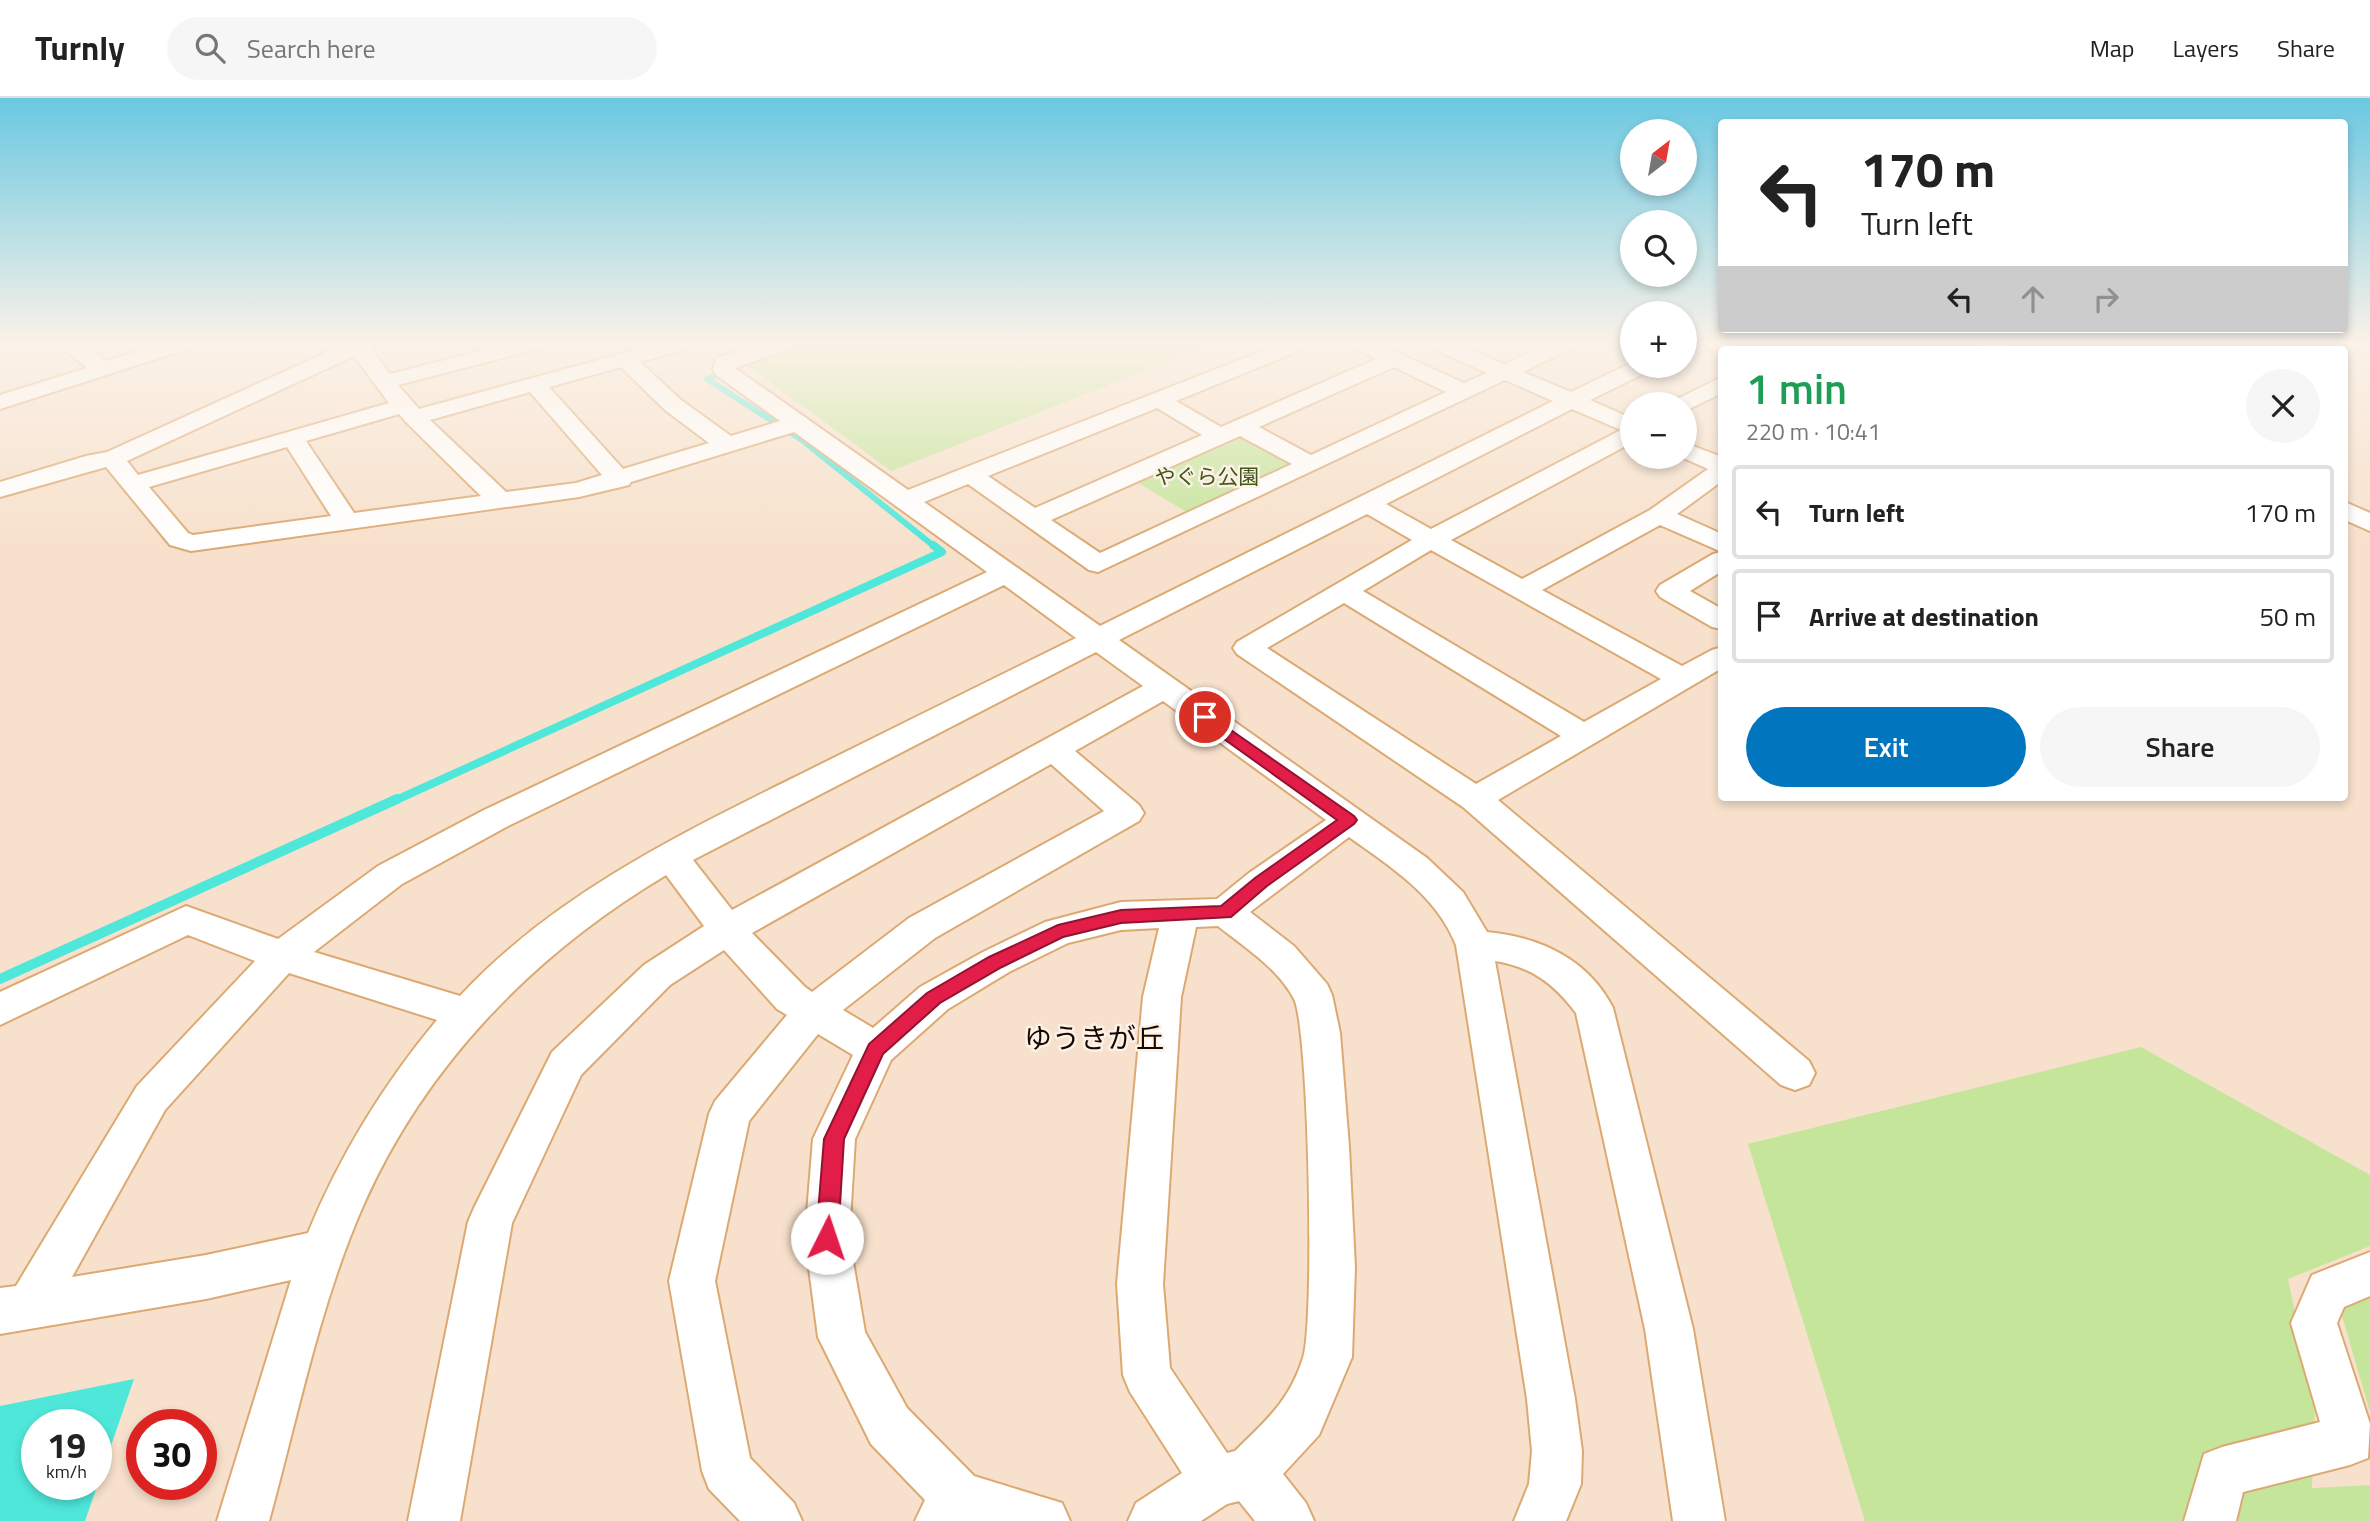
<!DOCTYPE html>
<html lang="en">
<head>
<meta charset="utf-8">
<style>
	body { margin:0; font-family:"Titillium Web","Noto Sans JP",sans-serif; background:#f6f6f6; color:#222; height:100vh; display:flex; flex-direction:column; font-size:26px; white-space:nowrap }
	* { box-sizing:border-box; margin:0 }
	p { font-size:23px; color:#767676 }
	.icon { flex:none; width:38px; height:38px; fill:none; stroke:currentColor; stroke-width:2; stroke-linecap:round; stroke-linejoin:round }
	.map { position:relative; flex:1; overflow:hidden }
	.panel { position:absolute; left:1718px; top:248px; width:630px; height:455px; display:flex; flex-direction:column; background:#fff; border-radius:7px; box-shadow:0 4px 10px #0003 }
	.panel>* { flex:none }
	.guide { position:absolute; left:1718px; top:21px; width:630px; height:214px; border-radius:7px; box-shadow:0 4px 10px #0003; background:#fff; color:#222; overflow:hidden }
	.needle { width:46px; rotate:31deg }
	.fabs { position:absolute; left:1620px; top:21px; display:grid; gap:14px }
	.fabs a { display:grid; place-items:center; width:77px; height:77px; border-radius:50%; background:#fff; box-shadow:0 4px 10px #0003; font-size:35px }
	.speed { position:absolute; left:21px; top:1311px; display:flex; gap:14px; font-size:35px; font-weight:700; text-align:center }
	.speed>* { display:grid; place-content:center; width:91px; height:91px; border-radius:50%; background:#fff; box-shadow:0 4px 10px #0003; line-height:1 }
	.speed small { font-size:18px; font-weight:400 }
	.speed .limit { border:10px solid #d22; background:#fff; color:#111 }
	.pin { position:absolute; display:grid; place-items:center; width:60px; height:60px; color:#fff; margin:-30px; border:4px solid #fff; border-radius:50%; box-shadow:0 2px 7px #0007 }
	.me { position:absolute; width:77px; margin:-38px; rotate:4deg; stroke-linejoin:round; filter:drop-shadow(0 0 5px #0008) }
	.turn { display:flex; align-items:center; gap:24px; height:147px; padding:0 28px; font-size:32px }
	.turn .icon { width:91px; height:91px; stroke-width:2.5 }
	.turn b { display:block; font-size:49px; line-height:60px }
	.lanes { display:flex; align-items:center; height:66px; padding:0 28px; background:#0003; justify-content:center; gap:35px; direction:ltr }
	.lanes .off { opacity:.35 }
	.round { display:grid; place-items:center; flex:none; width:74px; height:74px; border-radius:37px; background:#f6f6f6 }
	.overview { display:flex; align-items:center; justify-content:space-between; height:119px; padding:0 28px }
	h1 { font-size:42px; font-weight:600; line-height:52px; color:#1e9e55 }
	.action { display:flex; gap:14px; margin-top:auto; padding:14px 28px }
	.action a { flex:1; height:80px; border-radius:42px; background:#0275bf; color:#fff; font-size:28px; font-weight:600; line-height:80px; text-align:center }
	.action a+a { background:#f6f6f6; color:#222 }
	ul { padding:0; list-style:none }
	li { display:flex; align-items:center; gap:21px; height:94px; margin:0 14px 10px; padding:0 14px; border:4px solid #e0e0e0; border-radius:7px }
	li div { flex:1 }
	li b { display:block; font-size:26px }
	li em { font-style:normal }
	header { display:flex; align-items:center; gap:42px; box-sizing:border-box; height:98px; padding:0 35px; background:#fff; border-bottom:2px solid #e0e0e0 }
	header strong { font-size:33px }
	nav { display:flex; gap:38px; margin-inline-start:auto; font-size:24px }
	.search { width:490px; height:63px; background:#f6f6f6; display:flex; align-items:center; gap:18px; box-sizing:border-box; padding:0 24px; border-radius:38px; color:#767676; font-size:26px }
	.map>svg:first-child { display:block }
</style>
</head>
<body>
<header>
<strong>Turnly</strong>
<div class="search"><svg class="icon" aria-label="search" viewBox="0 0 24 24"><circle cx="10" cy="10" r="6"/><path d="M15 15l6 6"/></svg>Search here</div>
<nav><a>Map</a><a>Layers</a><a>Share</a></nav>
</header>
<div class="map">
<svg width="2370" height="1423" viewBox="0 0 2370 1423">
	<rect width="100%" height="100%" fill="#f7e1cc"/>
	<g fill="#c5e59b">
		<polygon points="818,246 1212,246 891,373 747,267"/>
		<polygon points="1238,336 1295,367 1188,415 1135,383"/>
		<polygon points="2141,949 2370,1077 2370,1148 2288,1181 2315,1310 2312,1390 2370,1387 2370,1423 1865,1423 1748,1046"/>
		<polygon points="2370,1198 2370,1314 2340,1211"/>
	</g>
	<path fill="#4ee7da" fill-rule="evenodd" d="M 134,1281 L 85,1423 L 0,1423 L 0,1308 ZM 96,1326 L 96,1386 L 37,1386 L 37,1326 Z"/>
	<g fill="none" stroke-linecap="round" stroke-linejoin="round">
		<g stroke="#4ee7da" stroke-width="6">
			<polyline points="769,257 807,246"/>
			<polyline points="726,273 707,281 802,342 935,449"/>
		</g>
		<polyline stroke="#4ee7da" stroke-width="8" points="394,703 942,454 933,447"/>
		<polyline stroke="#4ee7da" stroke-width="10" points="0,881 397,701"/>
		<g stroke="#dca973" stroke-width="4">
			<g id="minor">
				<polygon points="58,246 82,246 106,263 161,246 193,246 190,250 0,311 0,297 87,270"/>
				<path d="M 345,246 L 372,246 L 370,250 L 390,276 L 508,246 L 544,246 L 541,250 L 398,287 L 419,311 L 657,246 L 691,246 L 688,250 L 640,264 L 681,302 L 731,338 L 780,323 L 716,277 L 713,272 L 716,260 L 762,246 L 794,246 L 791,250 L 735,270 L 908,392 L 1280,246 L 1309,246 L 1306,250 L 1176,303 L 1221,329 L 1376,261 L 1354,250 L 1351,246 L 1378,246 L 1464,285 L 1487,275 L 1431,250 L 1428,246 L 1456,246 L 1504,266 L 1548,246 L 1575,246 L 1572,250 L 1523,274 L 1571,294 L 1633,264 L 1633,268 L 1652,268 L 1649,273 L 1590,302 L 1633,321 L 1633,344 L 1451,442 L 1522,481 L 1650,412 L 1708,371 L 1681,359 L 1685,359 L 1685,345 L 1722,359 L 1722,383 L 1677,416 L 1722,436 L 1722,454 L 1660,427 L 1542,492 L 1682,568 L 1712,552 L 1722,549 L 1722,570 L 1498,702 L 1809,963 L 1815,975 L 1809,987 L 1795,992 L 1781,987 L 1463,709 L 1237,556 L 1233,550 L 1237,544 L 1412,442 L 1367,416 L 1119,542 L 1427,760 L 1463,794 L 1487,834 C 1540,839 1588,861 1613,910 L 1693,1231 L 1725,1423 L 1673,1423 L 1645,1231 L 1576,915 C 1554,886 1532,869 1495,863 L 1575,1301 L 1582,1353 L 1581,1386 L 1566,1423 L 1514,1423 L 1529,1386 L 1532,1353 L 1527,1301 L 1456,847 C 1436,797 1391,769 1349,739 L 1250,814 L 1294,848 L 1327,886 L 1332,897 L 1340,935 L 1349,1049 L 1355,1169 L 1352,1259 L 1319,1337 L 1283,1376 L 1306,1405 L 1314,1423 L 1255,1423 L 1239,1403 L 1227,1406 L 1201,1423 L 1128,1423 L 1136,1405 L 1182,1375 L 1130,1294 L 1123,1277 L 1117,1186 L 1143,899 L 1159,830 L 1121,832 L 1068,845 L 1009,874 L 948,911 L 891,962 L 855,1041 L 849,1140 L 865,1234 L 907,1310 L 974,1378 L 1062,1405 L 1070,1423 L 915,1423 L 925,1402 L 871,1346 L 818,1239 L 805,1140 L 813,1041 L 853,957 L 818,936 L 749,1023 L 715,1183 L 750,1360 L 794,1405 L 802,1423 L 740,1423 L 709,1391 L 702,1373 L 669,1183 L 709,1016 L 715,1003 L 787,917 L 777,911 L 724,852 L 670,887 L 581,977 L 512,1125 L 460,1423 L 408,1423 L 468,1124 L 474,1110 L 552,954 L 644,867 L 704,828 L 666,777 C 535,855 425,967 363,1108 C 319,1208 298,1318 269,1423 L 217,1423 L 291,1182 L 206,1201 L 0,1236 L 0,1190 L 16,1188 L 137,988 L 255,863 L 188,837 L 0,927 L 0,894 L 186,808 L 278,841 L 378,768 L 484,712 L 987,474 L 794,334 L 631,384 L 629,387 L 579,399 L 191,453 L 170,447 L 106,369 L 0,399 L 0,384 L 86,358 L 107,354 ZM 354,258 L 389,305 L 138,377 L 127,363 ZM 621,269 L 665,312 L 709,345 L 623,371 L 549,289 ZM 1394,269 L 1446,294 L 1311,357 L 1259,329 ZM 1505,282 L 1553,303 L 1100,528 L 924,404 L 968,386 L 1089,472 L 1098,474 ZM 530,294 L 602,377 L 576,385 L 506,394 L 430,322 ZM 1157,310 L 1202,337 L 1035,410 L 988,378 ZM 1572,311 L 1621,332 L 1431,431 L 1386,406 ZM 399,316 L 406,324 L 481,398 L 354,415 L 306,343 ZM 1240,338 L 1292,366 L 1100,455 L 1051,422 ZM 287,349 L 331,418 L 193,437 L 188,435 L 149,389 ZM 1431,452 L 1661,581 L 1584,624 L 1363,493 ZM 1004,487 L 1076,540 C 986,584 896,629 805,674 C 682,735 555,796 460,898 L 314,854 L 402,786 L 508,728 ZM 1344,505 L 1561,638 L 1476,686 L 1267,550 ZM 1096,554 L 1143,588 L 732,812 L 693,762 ZM 1163,603 L 1326,722 L 1249,775 L 1217,801 L 1121,804 L 1045,824 L 983,854 L 920,889 L 873,930 L 843,912 L 935,840 L 1139,723 L 1144,715 L 1139,707 L 1075,653 ZM 1051,666 L 1104,713 L 909,820 L 812,894 L 805,889 L 752,835 ZM 1218,828 C 1244,849 1278,870 1294,901 C 1309,929 1315,1226 1303,1260 C 1289,1304 1266,1322 1235,1353 L 1227,1355 L 1170,1270 L 1163,1186 L 1181,899 L 1196,829 ZM 289,875 L 437,922 C 383,987 340,1057 308,1135 L 206,1157 L 72,1179 L 165,1012 Z"/>
				<polygon points="1705,246 1736,246 1743,252 1722,252 1722,255 1708,250"/>
				<polygon points="1977,246 2005,246 2011,252 1983,252"/>
				<polygon points="1722,279 1722,295 1685,313 1685,306 1674,306 1677,301"/>
				<polygon points="2345,404 2370,415 2370,433 2345,422"/>
				<polygon points="1722,454 1722,473 1690,493 1722,511 1722,531 1712,529 1660,499 1656,493 1660,487 1713,456"/>
				<polygon points="2370,1154 2370,1198 2344,1209 2337,1225 2370,1326 2368,1360 2350,1367 2243,1394 2236,1423 2184,1423 2204,1356 2222,1349 2320,1324 2291,1225 2312,1177"/>
			</g>
		</g>
		<use href="#minor" fill="#fff" fill-rule="evenodd"/>
	</g>
	<linearGradient id="sky" x2="0" y2="1"><stop stop-color="#6ac8e2"/><stop offset="0.55" stop-color="#fbf2e8"/><stop offset="1" stop-color="#fbf2e8" stop-opacity="0"/></linearGradient>
	<rect width="2370" height="445" fill="url(#sky)"/>
	<polygon fill="#e11d48" stroke="#92132f" stroke-width="2" points="1205,614 1354,718 1357,722 1354,726 1267,788 1231,819 1121,825 1063,839 1002,869 940,905 883,956 844,1041 838,1140 835,1147 827,1150 819,1147 816,1140 824,1041 869,946 927,895 989,859 1058,827 1121,812 1221,808 1255,780 1337,722 1199,623 1197,619 1199,616"/>
	<g text-anchor="middle" dominant-baseline="central" stroke-width="5" stroke-linejoin="round" paint-order="stroke">
		<g font-size="21" fill="#405716" stroke="#fcf1e6">
			<text x="1207" y="378">やぐら公園</text>
		</g>
		<g font-size="28" fill="#180700" stroke="#fcf1e6">
			<text x="1094" y="939">ゆうきが丘</text>
		</g>
	</g>
</svg>
<div class="fabs">
<a><svg class="needle" viewBox="-14 -14 28 28"><path d="M0-13l5 13h-10z" fill="#e53935"/><path d="M0 13l5-13h-10z" fill="#767676"/></svg></a>
<a><svg class="icon" aria-label="search" viewBox="0 0 24 24"><circle cx="10" cy="10" r="6"/><path d="M15 15l6 6"/></svg></a>
<a>+</a>
<a>−</a>
</div>
<div class="speed"><div>19<small>km/h</small></div><div class="limit">30</div></div>
<div class="pin" style="left:1205px;top:619px;background:#d93025"><svg class="icon" aria-label="arrive" viewBox="0 0 24 24"><path d="M6 21V4h12l-3 4 3 4H6"/></svg></div>
<svg class="me" style="left:827px;top:1140px" viewBox="-20 -20 40 40"><circle r="19" fill="#fff"/><path d="M0-13L10 11 0 6-10 11z" fill="#e11d48"/></svg>
<div class="guide">
<div class="turn"><svg class="icon" aria-label="left" viewBox="0 0 24 24"><path d="M17 20v-9H6M10 6l-5 5 5 5"/></svg><div><b>170 m</b>Turn left</div></div>
<div class="lanes"><svg class="icon" aria-label="left" viewBox="0 0 24 24"><path d="M17 20v-9H6M10 6l-5 5 5 5"/></svg><svg class="icon off" aria-label="ahead" viewBox="0 0 24 24"><path d="M12 20V5M6 11l6-6 6 6"/></svg><svg class="icon off" aria-label="right" viewBox="0 0 24 24"><path d="M7 20v-9h11M14 6l5 5-5 5"/></svg></div>
</div>
<section class="panel">
<div class="overview"><div><h1>1 min</h1><p>220 m · 10:41</p></div><a class="round"><svg class="icon" aria-label="close" viewBox="0 0 24 24"><path d="M6 6l12 12M18 6L6 18"/></svg></a></div>
<ul>
<li><svg class="icon" aria-label="left" viewBox="0 0 24 24"><path d="M17 20v-9H6M10 6l-5 5 5 5"/></svg><div><b>Turn left</b></div><em>170 m</em></li>
<li><svg class="icon" aria-label="arrive" viewBox="0 0 24 24"><path d="M6 21V4h12l-3 4 3 4H6"/></svg><div><b>Arrive at destination</b></div><em>50 m</em></li>
</ul>
<div class="action"><a>Exit</a><a>Share</a></div>
</section>
</div>
</body>
</html>
